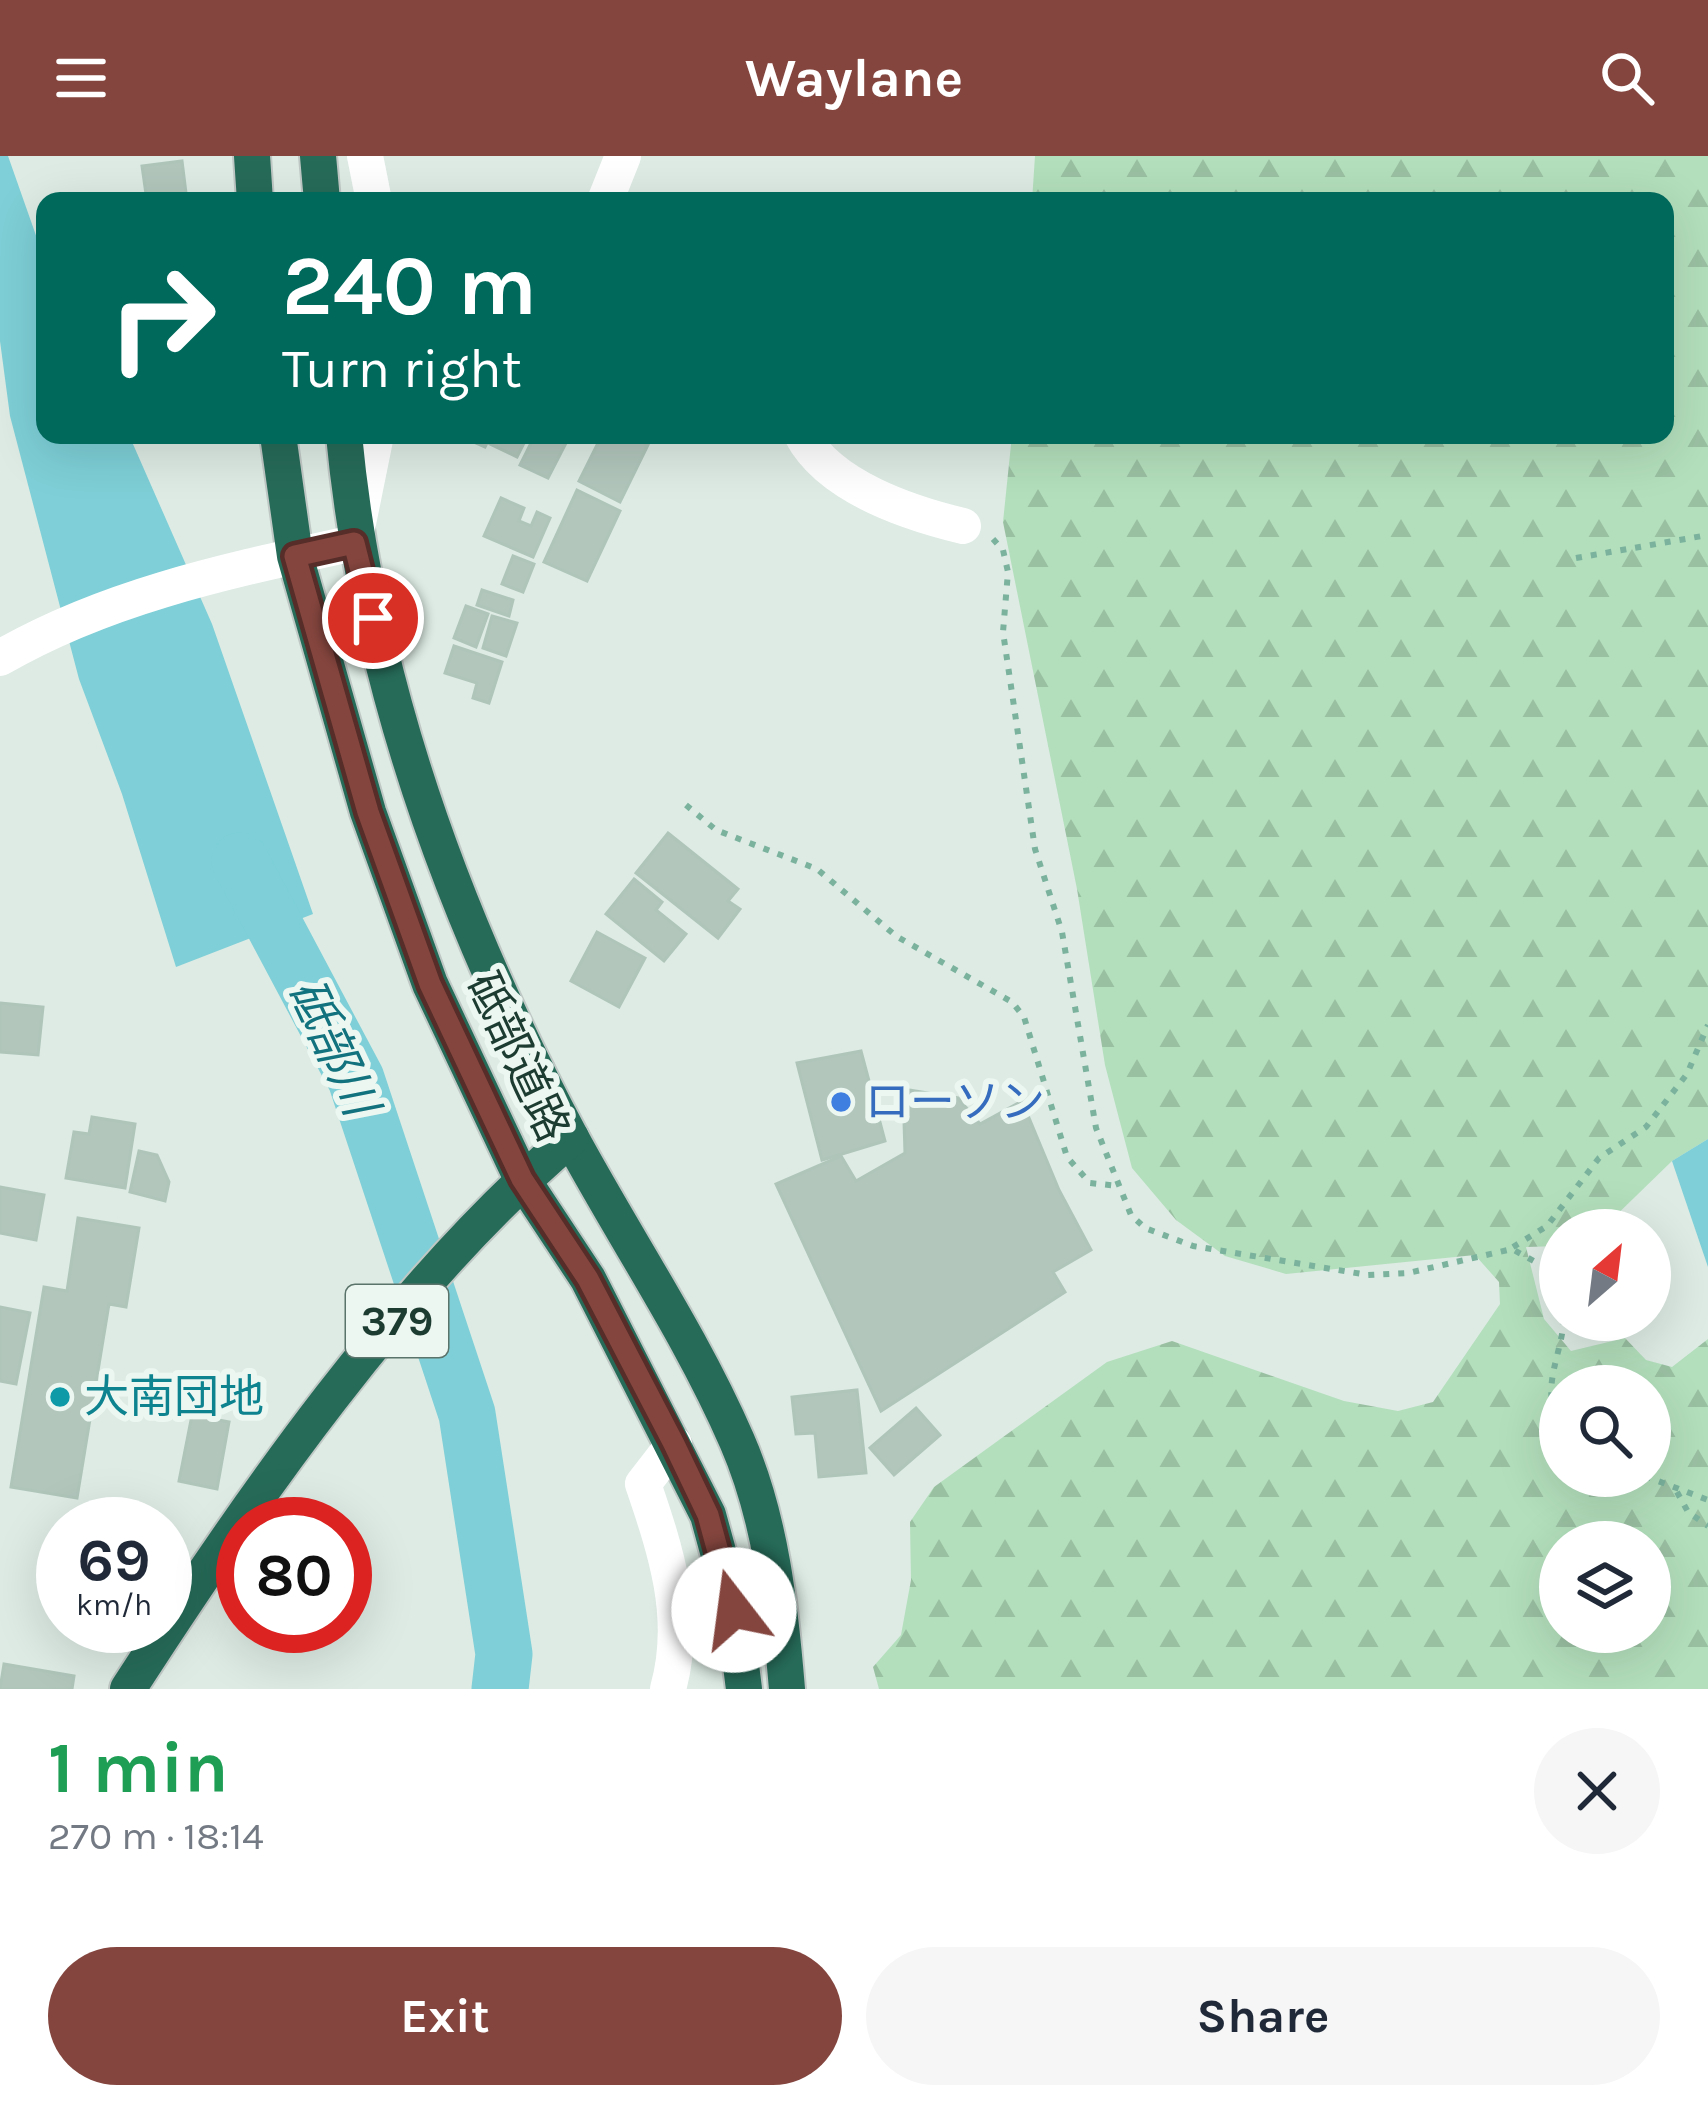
<!DOCTYPE html>
<html lang="en">
<head>
<meta charset="utf-8">
<style>
	body { margin:0; font-family:Karla,"Noto Sans JP",sans-serif; background:#f6f6f7; color:#1f2937; height:100vh; display:flex; flex-direction:column; font-size:45px; white-space:nowrap }
	* { box-sizing:border-box; margin:0 }
	p { font-size:39px; color:#747a83 }
	.icon { flex:none; width:66px; height:66px; fill:none; stroke:currentColor; stroke-width:2; stroke-linecap:round; stroke-linejoin:round }
	.map { position:relative; height:1533px; overflow:hidden }
	.panel { display:flex; flex-direction:column; background:#fff; flex:1 }
	.panel>* { flex:none }
	.banner { position:absolute; left:36px; top:36px; width:1638px; height:252px; border-radius:24px; box-shadow:0 12px 48px #0002; background:#00695c; color:#fff; overflow:hidden }
	.needle { width:78px; rotate:28deg }
	.buttons { position:absolute; left:1539px; top:1053px; display:grid; gap:24px }
	.buttons a { display:grid; place-items:center; width:132px; height:132px; border-radius:50%; background:#fff; box-shadow:0 12px 48px #0002; font-size:60px }
	.speed { position:absolute; left:36px; top:1341px; display:flex; gap:24px; font-size:60px; font-weight:700; text-align:center }
	.speed>* { display:grid; place-content:center; width:156px; height:156px; border-radius:50%; background:#fff; box-shadow:0 12px 48px #0002; line-height:1 }
	.speed small { font-size:30px; font-weight:400 }
	.speed .limit { border:18px solid #d22; background:#fff; color:#111 }
	.pin { position:absolute; display:grid; place-items:center; width:102px; height:102px; color:#fff; margin:-51px; border:6px solid #fff; border-radius:50%; box-shadow:0 3px 12px #0007 }
	.me { position:absolute; width:132px; margin:-66px; rotate:345deg; stroke-linejoin:round; filter:drop-shadow(0 0 9px #0008) }
	.turn { display:flex; align-items:center; gap:42px; height:252px; padding:0 48px; font-size:54px }
	.turn .icon { width:156px; height:156px; stroke-width:2.5 }
	.turn b { display:block; font-size:84px; line-height:102px }
	.round { display:grid; place-items:center; flex:none; width:126px; height:126px; border-radius:63px; background:#f6f6f7 }
	.headline { display:flex; align-items:center; justify-content:space-between; height:204px; padding:0 48px }
	h1 { font-size:72px; font-weight:700; line-height:90px; color:#1e9e55 }
	.primary-button { display:flex; gap:24px; margin-top:auto; padding:24px 48px }
	.primary-button a { flex:1; height:138px; border-radius:72px; background:#84453e; color:#fff; font-size:48px; font-weight:700; line-height:138px; text-align:center }
	.primary-button a+a { background:#f6f6f7; color:#1f2937 }
	header { display:flex; justify-content:space-between; align-items:center; height:156px; padding:0 48px; background:#84453e; color:#fff; font-size:54px; font-weight:700 }
	.map>svg:first-child { display:block }
</style>
</head>
<body>
<header><svg class="icon" aria-label="menu" viewBox="0 0 24 24"><path d="M4 6h16M4 12h16M4 18h16"/></svg>Waylane<svg class="icon" aria-label="search" viewBox="0 0 24 24"><circle cx="10" cy="10" r="6"/><path d="M15 15l6 6"/></svg></header>
<div class="map">
<svg width="1708" height="1533" viewBox="0 0 1708 1533">
	<defs>
		<pattern id="forest-firs" width="22" height="20" patternUnits="userSpaceOnUse" patternTransform="scale(3)"><rect width="22" height="20" fill="#b3dfbc"/><path d="M5 1l3.5 6h-7zM16 11l3.5 6h-7z" fill="#9ac0a2"/></pattern>
	</defs>
	<rect width="100%" height="100%" fill="#ddebe4"/>
	<path fill="url(#forest-firs)" fill-rule="evenodd" d="M 1035,0 L 1708,0 L 1708,983 L 1672,1005 L 1601,1074 L 1560,1074 L 1560,1090 L 1526,1091 L 1544,1163 L 1571,1195 L 1625,1182 L 1646,1204 L 1672,1211 L 1708,1183 L 1708,1533 L 879,1533 L 873,1511 L 901,1479 L 911,1424 L 910,1366 L 934,1331 L 1107,1206 L 1172,1185 L 1344,1245 L 1398,1255 L 1433,1246 L 1500,1148 L 1499,1126 L 1475,1099 L 1286,1118 L 1225,1100 L 1176,1064 L 1132,1012 L 1105,909 L 1077,733 L 1003,366 L 1012,279 L 1665,279 L 1665,45 L 1032,45 ZM 1560,1230 L 1650,1230 L 1650,1320 L 1560,1320 ZM 1560,1386 L 1650,1386 L 1650,1476 L 1560,1476 Z"/>
	<g fill="#7ecfd7">
		<polygon points="0,0 8,0 45,105 45,279 129,279 212,468 313,758 176,811 122,638 79,523 10,260 0,185"/>
		<polygon points="1708,983 1708,1111 1672,1005"/>
	</g>
	<g fill="none" stroke-linecap="round" stroke-linejoin="round">
		<polyline stroke="#7ecfd7" stroke-width="57" points="240,705 356,923 467,1258 504,1498 500,1533"/>
	</g>
	<g fill="#b2c6bc" stroke="#afc5ba" stroke-width="3">
		<polygon points="182,5 187,45 147,45 142,10"/>
		<polygon points="458,279 491,279 485,291"/>
		<polygon points="494,279 528,279 517,301 490,288"/>
		<polygon points="535,279 567,285 548,322 520,309"/>
		<polygon points="602,279 628,279 648,289 620,346 579,325"/>
		<polygon points="577,334 620,355 587,425 544,406"/>
		<polygon points="501,342 524,352 519,365 531,370 537,356 550,362 533,401 484,380"/>
		<polygon points="513,400 534,408 523,436 502,428"/>
		<polygon points="482,434 513,444 509,460 477,449"/>
		<polygon points="466,450 488,458 476,491 454,482"/>
		<polygon points="492,460 517,467 506,500 483,492"/>
		<polygon points="454,490 502,506 489,547 473,542 477,527 445,517"/>
		<polygon points="668,677 738,733 728,745 740,753 718,782 636,717"/>
		<polygon points="634,723 662,746 656,754 686,778 664,805 606,758"/>
		<polygon points="597,776 645,802 619,851 571,825"/>
		<polygon points="0,847 43,851 38,899 0,896"/>
		<polygon points="861,895 885,985 822,1004 797,907"/>
		<polygon points="903,933 958,942 980,968 1022,945 1059,1034 1091,1094 1053,1116 1065,1136 881,1255 776,1028 841,1000 856,1025 905,997"/>
		<polygon points="92,961 135,968 125,1032 66,1022 74,976 89,978"/>
		<polygon points="139,995 157,999 169,1026 165,1045 130,1036"/>
		<polygon points="0,1031 44,1039 36,1084 0,1077"/>
		<polygon points="78,1062 139,1072 126,1151 109,1148 77,1342 11,1331 44,1131 67,1135"/>
		<polygon points="0,1151 30,1157 16,1228 0,1225"/>
		<polygon points="857,1234 866,1317 819,1321 815,1277 796,1278 792,1241"/>
		<polygon points="916,1252 940,1279 894,1319 870,1292"/>
		<polygon points="192,1259 229,1266 217,1333 179,1325"/>
		<polygon points="4,1508 74,1520 72,1533 0,1533"/>
	</g>
	<g fill="none" stroke-linecap="round" stroke-linejoin="round">
		<g stroke="#c0c8c5" stroke-width="40">
			<g id="highway">
				<polyline points="252,0 255,45"/>
				<polyline points="318,0 322,45"/>
				<polyline points="278,279 295,400 368,656 430,828 522,1023 588,1123 708,1359 734,1454 744,1533"/>
				<path d="M 344,279 C 367,525 455,765 571,982 C 626,1084 691,1179 737,1285 C 771,1363 780,1449 787,1533"/>
				<path d="M 128,1533 C 249,1345 401,1127 571,982"/>
			</g>
		</g>
		<g stroke="#7ab29d" stroke-width="6" stroke-dasharray="6 9" stroke-linecap="butt">
			<polyline points="993,383 1003,394 1008,416 1003,476 1035,693 1062,776 1096,972 1131,1059 1145,1072 1193,1090 1368,1119 1408,1117 1512,1093 1548,1113 1560,1140"/>
			<polyline points="1576,402 1708,379"/>
			<polyline points="686,649 716,674 817,713 896,780 1012,846 1024,861 1067,1001 1090,1027 1119,1030"/>
			<polyline points="1513,1091 1547,1070 1599,1002 1646,971 1687,918 1708,869"/>
			<path d="M 1560,1271 C 1540,1231 1560,1205 1564,1164"/>
			<polyline points="1645,1320 1708,1344"/>
			<polyline points="1677,1336 1688,1356 1708,1370"/>
		</g>
		<g stroke="#fff" stroke-width="36">
			<polyline points="365,0 374,45"/>
			<polyline points="605,45 623,0"/>
			<path d="M 802,279 C 830,331 909,357 963,370"/>
			<path d="M 0,502 C 109,439 232,414 354,387 L 376,279"/>
			<path d="M 668,1533 C 688,1462 666,1395 643,1328 L 674,1288"/>
		</g>
		<use href="#highway" stroke="#266b58" stroke-width="36"/>
	</g>
	<g fill="none" stroke-linecap="round" stroke-linejoin="round">
		<g stroke="#562d28" stroke-width="30">
			<polyline id="route" points="373,462 354,387 295,400 368,656 430,828 522,1023 588,1123 674,1288 708,1359 734,1454"/>
		</g>
		<use href="#route" stroke="#84453e" stroke-width="21"/>
	</g>
	<circle fill="#3f7fe0" stroke="#edf7f2" stroke-width="4.5" cx="841" cy="946" r="12"/>
	<circle fill="#0f9aa8" stroke="#edf7f2" stroke-width="4.5" cx="60" cy="1241" r="12"/>
	<g text-anchor="middle" dominant-baseline="central" stroke-width="12" stroke-linejoin="round" paint-order="stroke">
		<rect fill="#edf7f2" stroke="#5b746b" stroke-width="3" x="346" y="1129" width="102" height="72" rx="9"/>
		<g font-size="42" font-weight="bold" fill="#1d3c31">
			<text x="397" y="1165">379</text>
		</g>
		<g font-size="45" fill="#1d3c31" stroke="#edf7f2">
			<text transform="translate(518 901) rotate(65)">砥部道路</text>
		</g>
		<g font-size="45" fill="#366cbe" stroke="#edf7f2" text-anchor="start">
			<text x="865" y="946">ローソン</text>
		</g>
		<g font-size="45" fill="#0d838f" stroke="#edf7f2" text-anchor="start">
			<text x="84" y="1241">大南団地</text>
		</g>
		<g font-size="48" font-style="italic" fill="#12727d" stroke="#edf7f2">
			<text transform="translate(333 891) rotate(65)">砥部川</text>
		</g>
	</g>
</svg>
<div class="buttons">
<a><svg class="needle" viewBox="-14 -14 28 28"><path d="M0-13l5 13h-10z" fill="#e53935"/><path d="M0 13l5-13h-10z" fill="#747a83"/></svg></a>
<a><svg class="icon" aria-label="search" viewBox="0 0 24 24"><circle cx="10" cy="10" r="6"/><path d="M15 15l6 6"/></svg></a>
<a><svg class="icon" aria-label="layers" viewBox="0 0 24 24"><path d="M12 4l9 5-9 5-9-5zM3 14l9 5 9-5"/></svg></a>
</div>
<div class="speed"><div>69<small>km/h</small></div><div class="limit">80</div></div>
<div class="pin" style="left:373px;top:462px;background:#d93025"><svg class="icon" aria-label="arrive" viewBox="0 0 24 24"><path d="M6 21V4h12l-3 4 3 4H6"/></svg></div>
<svg class="me" style="left:734px;top:1454px" viewBox="-20 -20 40 40"><circle r="19" fill="#fff"/><path d="M0-13L10 11 0 6-10 11z" fill="#84453e"/></svg>
<div class="banner">
<div class="turn"><svg class="icon" aria-label="right" viewBox="0 0 24 24"><path d="M7 20v-9h11M14 6l5 5-5 5"/></svg><div><b>240 m</b>Turn right</div></div>
</div>
</div>
<section class="panel">
<div class="headline"><div><h1>1 min</h1><p>270 m · 18:14</p></div><a class="round"><svg class="icon" aria-label="close" viewBox="0 0 24 24"><path d="M6 6l12 12M18 6L6 18"/></svg></a></div>
<div class="primary-button"><a>Exit</a><a>Share</a></div>
</section>
</body>
</html>
